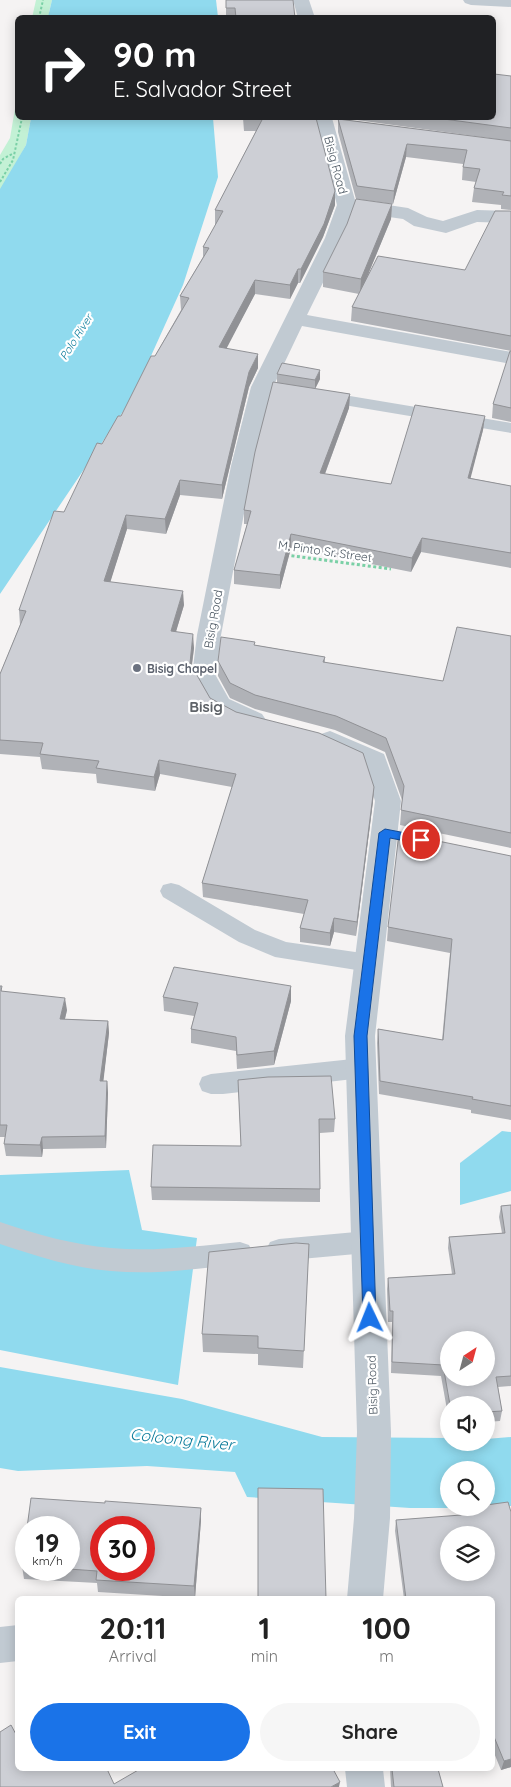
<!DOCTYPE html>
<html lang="en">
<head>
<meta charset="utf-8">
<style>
	body { margin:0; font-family:Quicksand,sans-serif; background:#f6f6f6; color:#222; height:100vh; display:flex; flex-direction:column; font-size:19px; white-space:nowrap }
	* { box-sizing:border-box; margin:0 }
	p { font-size:16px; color:#767676 }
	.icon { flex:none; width:28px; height:28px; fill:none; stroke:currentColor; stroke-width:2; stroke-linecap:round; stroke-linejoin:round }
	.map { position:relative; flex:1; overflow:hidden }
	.details { position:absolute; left:15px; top:1596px; width:480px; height:175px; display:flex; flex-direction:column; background:#fff; border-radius:8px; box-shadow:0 2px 12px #0003 }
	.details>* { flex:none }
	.hud { position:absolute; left:15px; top:15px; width:481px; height:105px; border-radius:8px; box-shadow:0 2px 12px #0003; background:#202124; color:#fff; overflow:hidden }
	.needle { width:32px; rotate:36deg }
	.controls { position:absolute; left:440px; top:1331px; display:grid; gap:10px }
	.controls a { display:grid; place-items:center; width:55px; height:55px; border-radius:50%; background:#fff; box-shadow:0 2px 12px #0003; font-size:25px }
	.speed { position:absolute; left:15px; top:1516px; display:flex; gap:10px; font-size:25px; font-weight:700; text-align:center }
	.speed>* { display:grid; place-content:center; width:65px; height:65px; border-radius:50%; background:#fff; box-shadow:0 2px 12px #0003; line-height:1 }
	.speed small { font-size:12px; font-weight:400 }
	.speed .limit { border:8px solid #d22; background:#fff; color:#111 }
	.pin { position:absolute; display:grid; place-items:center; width:42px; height:42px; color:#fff; margin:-21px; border:2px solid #fff; border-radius:50%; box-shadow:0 1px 5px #0007 }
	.me { position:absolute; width:55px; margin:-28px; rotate:358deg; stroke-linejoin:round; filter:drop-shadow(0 0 4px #0008) }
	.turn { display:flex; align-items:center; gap:18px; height:105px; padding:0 15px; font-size:22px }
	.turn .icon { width:65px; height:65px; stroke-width:2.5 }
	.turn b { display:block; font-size:35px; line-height:42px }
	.eta { display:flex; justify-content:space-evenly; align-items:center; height:85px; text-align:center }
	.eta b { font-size:30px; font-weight:800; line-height:35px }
	.primary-button { display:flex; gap:10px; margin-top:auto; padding:10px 15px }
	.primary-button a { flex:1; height:58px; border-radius:30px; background:#1a73e8; color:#fff; font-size:20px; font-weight:800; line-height:58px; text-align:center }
	.primary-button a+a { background:#f6f6f6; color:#222 }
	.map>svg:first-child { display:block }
</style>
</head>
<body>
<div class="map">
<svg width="511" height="1787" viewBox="0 0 511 1787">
	<rect width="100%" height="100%" fill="#f5f3f3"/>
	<g fill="#c3f1d5">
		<polygon points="36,0 52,0 49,12 55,17 32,18"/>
		<polygon points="17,97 18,118 31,118 26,145 0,192 0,155 10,138"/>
	</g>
	<g fill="#90daee">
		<polygon points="52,0 216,0 218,17 48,17"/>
		<polygon points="31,118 213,118 218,177 183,285 132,398 0,594 0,189 26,145"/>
		<polygon points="502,1131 511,1132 511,1191 460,1205 460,1163"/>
		<polygon points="129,1170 142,1230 197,1238 178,1385 0,1350 0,1175"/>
		<polygon points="0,1367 182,1399 322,1437 449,1438 449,1442 486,1442 486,1439 511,1437 511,1506 486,1507 486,1470 449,1470 449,1508 479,1508 410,1508 247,1497 235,1472 147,1466 18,1471 0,1468"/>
	</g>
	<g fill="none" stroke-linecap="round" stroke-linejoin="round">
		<g stroke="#7ad0a6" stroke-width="2" stroke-dasharray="2.5 2" stroke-linecap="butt">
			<polyline points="39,18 43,0"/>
			<polyline points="0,164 3,159 12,154"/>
			<polyline points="0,182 13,160 22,118"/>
		</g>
		<polyline stroke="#7ad0a6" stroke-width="3" stroke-dasharray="3 2.5" stroke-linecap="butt" points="286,555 391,569"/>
		<g fill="#c1cad2" fill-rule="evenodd">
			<polygon points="320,391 511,423 511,433 314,400 311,396 314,392"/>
			<polygon points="171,883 179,885 255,930 286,942 369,954 377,957 381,963 377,969 369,972 275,957 239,942 163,897 160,891 163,885"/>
			<polygon points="362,1058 371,1061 374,1068 371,1075 362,1078 223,1094 211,1094 202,1091 199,1084 202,1077 211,1074"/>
			<path d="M 0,1222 C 36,1234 73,1245 111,1248 C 154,1252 197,1246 240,1242 L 249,1245 L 253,1253 L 249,1261 L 240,1264 C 197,1269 154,1275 111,1271 C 73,1268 36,1256 0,1244 Z"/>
			<polygon points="367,1231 376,1234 380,1242 376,1250 367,1253 279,1261 270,1258 266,1250 270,1242 279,1239"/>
		</g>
		<g fill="#c1cad2" fill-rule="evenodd">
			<polygon points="293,0 309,0 315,18 298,18"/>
			<polygon points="463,0 511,0 511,7 471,5 465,3"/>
			<polygon points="314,118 332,118 355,200 408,208 427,217 443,221 477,210 511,211 511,223 477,222 446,233 414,226 403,219 354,212 345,238 307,315 511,352 511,364 302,326 273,387 253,466 221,635 216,676 229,699 262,714 266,720 262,726 253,729 244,726 211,711 192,676 197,635 231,466 251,387 325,238 337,205"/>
			<polygon points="330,731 384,754 401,801 375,1036 391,1432 390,1518 383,1599 347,1599 354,1518 357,1432 345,1036 375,801 364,766 321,746 317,740 321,734"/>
			<polygon points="18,1625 18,1661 0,1663 0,1627"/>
			<polygon points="345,1769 383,1769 385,1787 347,1787"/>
		</g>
	</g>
	<g fill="#b0b2b7">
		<polygon points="226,0 295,18 226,18"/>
		<polygon points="511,76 511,210 501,209 501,205 472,202 474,188 476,182 462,180 463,164 406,157 393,204 356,199 338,132 338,119 489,138 342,118 494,118"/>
		<polygon points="243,118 316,118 335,205 323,237 300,283 298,283 290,299 255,294 226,348 258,368 249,387 222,499 180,495 166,534 127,529 110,582 184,605 176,631 194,648 192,666 210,698 374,787 373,801 356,936 334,932 330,946 300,942 300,928 304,914 203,897 202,883 232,787 160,774 155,791 97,783 96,774 42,769 40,757 0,754 0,674 20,625 19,610 64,512 102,444 121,416 181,310 180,296 203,257 203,247 216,224 215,224 215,210 256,131 244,131"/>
		<polygon points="392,204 391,219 369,272 465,270 511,211 511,351 351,321 352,307 359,294 323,287 323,272"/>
		<polygon points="511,351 511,422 492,418 493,404"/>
		<polygon points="277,374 320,379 315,389 350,394 349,408 325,474 391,484 485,416 483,430 470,478 511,486 511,568 421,552 411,572 291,548 280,589 234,584 234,570 247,524 244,524 244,510 277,382"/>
		<polygon points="511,636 511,848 400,825 402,800 385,752 335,730 255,709 230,698 218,676 218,661 255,645 325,657 325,663 443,681"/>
		<polygon points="511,856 511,1120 471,1113 471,1110 379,1094 377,1043 378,1029 442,1040 450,953 387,941 388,927"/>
		<polygon points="0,986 2,991 67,1010 65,1019 108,1021 109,1033 103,1081 107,1081 108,1093 106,1148 43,1149 42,1157 6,1156 4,1144 5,1137 0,1137"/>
		<polygon points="291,986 291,1001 274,1065 237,1069 236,1051 191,1043 191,1029 194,1016 164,1011 163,997"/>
		<polygon points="238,1080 335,1119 334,1132 320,1133 320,1202 152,1200 151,1187 241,1146"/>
		<polygon points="511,1205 511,1386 498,1387 502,1411 500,1421 486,1422 486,1405 449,1405 449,1421 441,1376 391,1373 392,1322 388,1322 387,1289 388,1278 452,1274 448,1248 449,1237 502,1233 499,1217 501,1206"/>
		<polygon points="309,1244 303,1368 258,1365 258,1354 203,1352 202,1334"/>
		<polygon points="105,1503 201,1508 201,1520 195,1598 98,1592 97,1583 24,1579 22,1566 26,1532 26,1570 69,1570 69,1528"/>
		<polygon points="472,1508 511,1512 511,1767 501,1770 492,1748 492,1599 404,1599 395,1531 396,1520 471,1515"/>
		<polygon points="390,1769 438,1769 443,1787 391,1787"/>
	</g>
	<g fill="#909195">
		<polygon points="407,144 406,157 393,204 394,191"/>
		<polygon points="335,191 335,205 323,237 300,283 301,269"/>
		<polygon points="392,204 391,219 360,294 361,279"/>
		<polygon points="298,269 298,283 290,299 290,285"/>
		<polygon points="255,280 255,294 220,361 219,347"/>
		<polygon points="258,354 258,368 249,387 222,499 222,485 249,372"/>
		<polygon points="320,370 320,379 315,389 315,380"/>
		<polygon points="350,394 349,408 320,487 320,473"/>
		<polygon points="485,416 483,430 467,492 468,478"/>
		<polygon points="180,480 180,495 166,534 165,519"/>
		<polygon points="126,515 127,529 106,596 104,581"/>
		<polygon points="291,534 291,548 280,589 280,575"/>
		<polygon points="422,538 421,552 411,572 412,558"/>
		<polygon points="183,591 184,605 172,645 171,631"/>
		<polygon points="193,634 194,648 190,677 190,663"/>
		<polygon points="159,760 160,774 155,791 154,777"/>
		<polygon points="374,787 373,801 356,936 357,922"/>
		<polygon points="334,918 334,932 330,946 330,933"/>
		<polygon points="291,986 291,1001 274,1065 274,1051"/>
		<polygon points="65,998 67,1010 62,1031 60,1019"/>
		<polygon points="108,1021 109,1033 102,1093 100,1081"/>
		<polygon points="107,1081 108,1093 106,1148 105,1136"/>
		<polygon points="42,1137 43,1149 42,1157 40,1145"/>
		<polygon points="201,1508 201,1520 195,1598 194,1586"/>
		<polygon points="511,1759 511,1767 501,1770 504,1761"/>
		<polygon points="340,1782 339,1787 331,1787"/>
	</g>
	<g fill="#cdcfd5" stroke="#909195" fill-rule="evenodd">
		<polygon points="226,0 293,0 295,18 236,18 235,8 226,8"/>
		<polygon points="494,74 511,76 511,128 436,118 494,118"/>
		<polygon points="244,118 316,118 335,191 324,224 301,269 298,269 290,285 255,280 219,347 258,354 249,372 222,485 180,480 165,519 126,515 104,581 183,591 171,631 193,634 190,663 210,698 236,712 319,733 363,753 374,787 357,922 334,918 330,933 300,928 308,900 202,883 236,774 159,760 154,777 96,768 99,761 40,754 43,743 0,740 0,674 26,611 19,610 54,511 64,512 97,443 102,444 118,416 121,416 151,356 155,356 189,298 180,296 209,248 203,247 223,211 215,210 263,118"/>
		<polygon points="338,119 511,141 511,196 502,195 504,192 474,188 480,169 463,167 467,150 407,144 394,191 357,186"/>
		<polygon points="356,199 392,204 361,279 323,272 347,224"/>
		<polygon points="495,211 511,211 511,336 352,307 378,256 465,270"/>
		<polygon points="510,351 511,351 511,408 493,404"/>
		<polygon points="282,363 320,370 315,380 277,374"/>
		<polygon points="273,382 350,394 320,473 391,484 415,405 485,416 468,478 511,486 511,553 422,538 412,558 291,534 280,575 234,570 251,511 244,510 255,452"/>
		<polygon points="457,627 511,636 511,833 401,810 404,786 386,738 336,716 255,695 230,683 218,661 221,637 255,642 254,645 325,657 323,662 443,681"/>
		<polygon points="399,833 511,856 511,1106 472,1099 473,1097 380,1081 378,1029 443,1040 452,939 388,927"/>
		<polygon points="174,967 291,986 274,1051 237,1055 236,1037 191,1029 198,1003 163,997"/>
		<polygon points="0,986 2,986 1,991 65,998 60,1019 108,1021 100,1081 107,1081 105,1136 42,1137 40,1145 4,1144 7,1125 0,1125"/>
		<polygon points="331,1076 335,1119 319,1119 320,1189 151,1187 153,1145 241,1146 238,1080 268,1077"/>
		<path d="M 511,1205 L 511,1376 L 496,1377 L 502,1411 L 486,1412 L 486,1405 L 450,1405 L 443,1365 L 392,1362 L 393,1311 L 390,1311 L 388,1278 L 455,1274 L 449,1237 L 505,1233 L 501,1206 ZM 449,1340 L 486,1340 L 486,1378 L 449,1378 Z"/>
		<polygon points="296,1243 309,1244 304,1351 258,1348 258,1336 202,1334 209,1252"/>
		<polygon points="258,1488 323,1489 326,1599 258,1599"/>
		<path d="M 31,1498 L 105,1503 L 105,1501 L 201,1508 L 194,1586 L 96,1580 L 97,1571 L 69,1569 L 69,1528 L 27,1528 ZM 101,1528 L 144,1528 L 144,1570 L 101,1570 Z"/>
		<path d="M 508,1502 L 511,1512 L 511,1759 L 504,1761 L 492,1732 L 492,1599 L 406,1599 L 396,1520 L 474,1514 L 472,1508 L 486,1508 L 486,1505 ZM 449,1535 L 486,1535 L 486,1572 L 449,1572 Z"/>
		<polygon points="26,1532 26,1567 22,1566"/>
		<polygon points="11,1725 18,1738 18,1769 107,1769 114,1784 140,1769 333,1769 340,1782 331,1787 0,1787 0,1732"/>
		<polygon points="392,1769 438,1769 443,1787 394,1787"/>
	</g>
	<polygon fill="#1a73e8" stroke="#114b97" points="385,829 421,836 426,840 421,844 390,838 367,1036 376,1318 374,1322 370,1324 365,1322 363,1318 354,1036 379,833"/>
	<circle fill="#6b7280" stroke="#fff" stroke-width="2" cx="137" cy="668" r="5"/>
	<g text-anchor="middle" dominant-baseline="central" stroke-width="4.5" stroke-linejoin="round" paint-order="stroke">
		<g font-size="11" font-style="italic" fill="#0c7c9b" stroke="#fff">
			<text transform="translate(76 337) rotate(-58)">Polo River</text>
		</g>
		<g font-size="12" fill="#4a5661" stroke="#fff">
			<text transform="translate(336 165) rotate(75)">Bisig Road</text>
			<text transform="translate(325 551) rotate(8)">M. Pinto Sr. Street</text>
			<text transform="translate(213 619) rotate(-80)">Bisig Road</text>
			<text transform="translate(372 1385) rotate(-92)">Bisig Road</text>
		</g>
		<g font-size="12" font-weight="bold" fill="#5b616d" stroke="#fff" text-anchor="start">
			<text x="147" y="668">Bisig Chapel</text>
		</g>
		<g font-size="15" font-weight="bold" fill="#5f6368" stroke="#fff">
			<text x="206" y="706">Bisig</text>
		</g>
		<g font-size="16" font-style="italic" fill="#0c7c9b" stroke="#fff">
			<text transform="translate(182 1439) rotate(6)">Coloong River</text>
		</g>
	</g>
</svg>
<div class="controls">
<a><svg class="needle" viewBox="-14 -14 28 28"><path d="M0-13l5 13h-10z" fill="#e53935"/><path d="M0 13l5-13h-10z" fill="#767676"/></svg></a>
<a><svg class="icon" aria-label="sound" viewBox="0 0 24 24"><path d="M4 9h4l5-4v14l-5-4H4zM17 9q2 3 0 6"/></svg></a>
<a><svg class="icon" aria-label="search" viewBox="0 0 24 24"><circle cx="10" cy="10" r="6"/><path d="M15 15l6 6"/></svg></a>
<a><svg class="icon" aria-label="layers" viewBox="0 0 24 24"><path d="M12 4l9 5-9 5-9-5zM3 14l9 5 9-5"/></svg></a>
</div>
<div class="speed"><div>19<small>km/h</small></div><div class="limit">30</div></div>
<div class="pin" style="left:421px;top:840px;background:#d93025"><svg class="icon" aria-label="arrive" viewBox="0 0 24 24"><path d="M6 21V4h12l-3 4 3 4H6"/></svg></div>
<svg class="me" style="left:370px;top:1318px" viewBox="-20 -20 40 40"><path d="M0-17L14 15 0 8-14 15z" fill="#1a73e8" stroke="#fff" stroke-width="4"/></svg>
<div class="hud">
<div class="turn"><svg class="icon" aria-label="right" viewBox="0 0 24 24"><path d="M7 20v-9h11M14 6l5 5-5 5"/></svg><div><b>90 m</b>E. Salvador Street</div></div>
</div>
<section class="details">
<div class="eta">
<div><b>20:11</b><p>Arrival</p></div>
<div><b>1</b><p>min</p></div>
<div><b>100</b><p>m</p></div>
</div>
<div class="primary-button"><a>Exit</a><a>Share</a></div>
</section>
</div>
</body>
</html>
